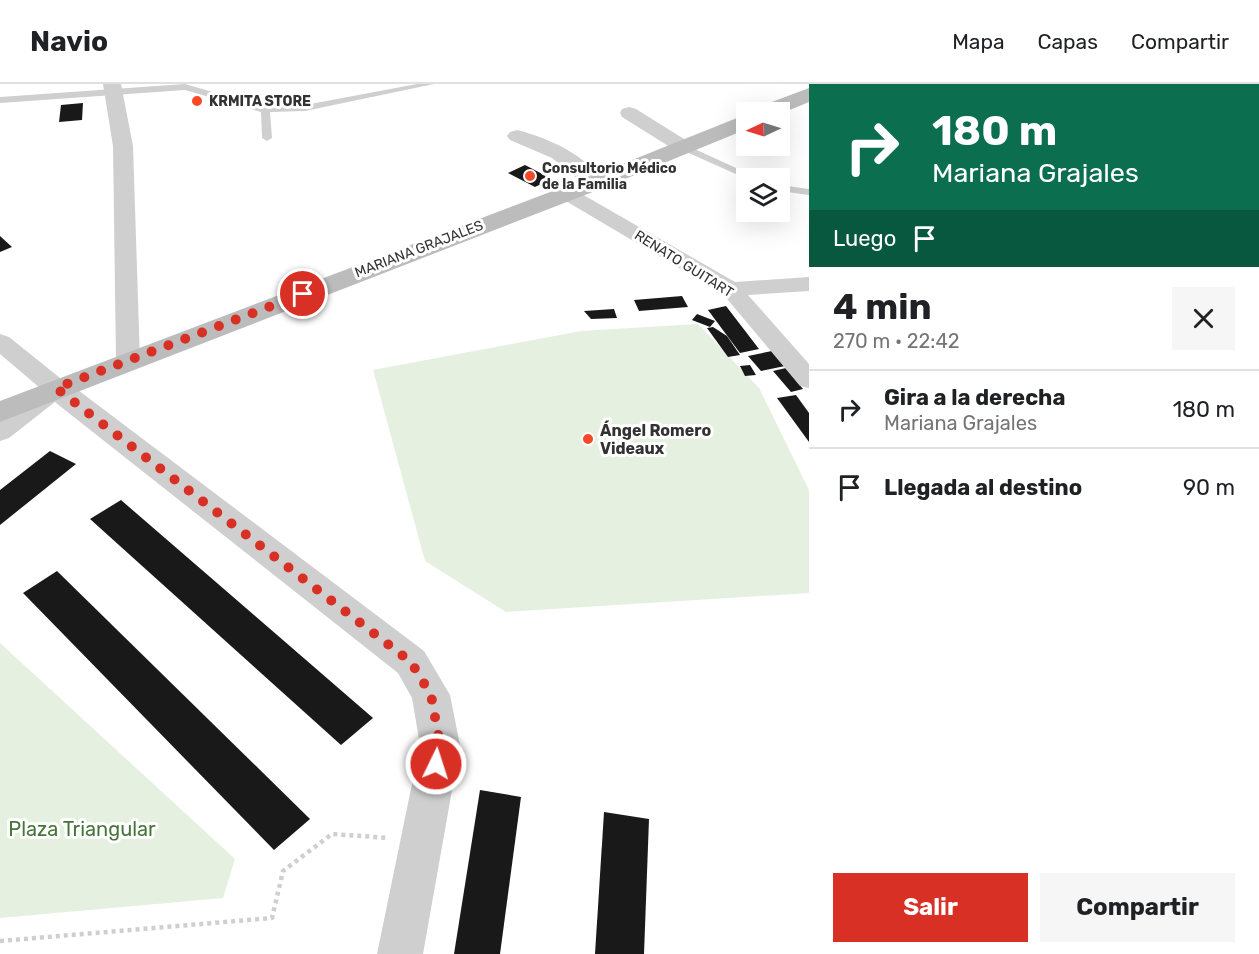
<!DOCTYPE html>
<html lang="es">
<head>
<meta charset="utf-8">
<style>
	body { margin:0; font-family:Rubik,sans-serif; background:#f6f6f6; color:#202124; height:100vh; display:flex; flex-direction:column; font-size:22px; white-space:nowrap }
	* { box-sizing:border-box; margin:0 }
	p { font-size:20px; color:#757577 }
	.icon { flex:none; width:33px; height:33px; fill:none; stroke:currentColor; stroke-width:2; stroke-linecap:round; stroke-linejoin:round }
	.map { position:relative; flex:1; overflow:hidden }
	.sheet { display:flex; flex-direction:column; background:#fff; width:450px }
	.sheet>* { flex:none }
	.banner { background:#0b6e4f; color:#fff; overflow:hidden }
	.needle { width:39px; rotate:266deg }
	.controls { position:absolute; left:736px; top:18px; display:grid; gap:12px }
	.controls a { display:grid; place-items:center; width:54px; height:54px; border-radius:0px; background:#fff; box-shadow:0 6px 24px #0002; font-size:30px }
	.pin { position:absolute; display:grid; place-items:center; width:51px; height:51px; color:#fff; margin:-26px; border:3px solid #fff; border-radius:50%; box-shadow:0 2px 6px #0007 }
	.me { position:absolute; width:66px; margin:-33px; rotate:4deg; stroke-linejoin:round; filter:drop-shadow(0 0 4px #0008) }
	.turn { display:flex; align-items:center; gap:21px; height:126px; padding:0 24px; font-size:27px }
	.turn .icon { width:78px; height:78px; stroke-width:2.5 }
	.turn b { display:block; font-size:42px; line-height:51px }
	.then { display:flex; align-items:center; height:57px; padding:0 24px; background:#0003; gap:12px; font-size:22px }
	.round { display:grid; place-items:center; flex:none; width:63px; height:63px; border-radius:0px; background:#f6f6f6 }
	.headline { display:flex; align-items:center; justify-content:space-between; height:102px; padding:0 24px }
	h1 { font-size:36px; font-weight:700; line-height:45px }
	.primary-button { display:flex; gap:12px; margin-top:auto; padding:12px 24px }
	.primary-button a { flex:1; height:69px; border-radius:0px; background:#d93025; color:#fff; font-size:24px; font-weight:700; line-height:69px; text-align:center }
	.primary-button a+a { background:#f6f6f6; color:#202124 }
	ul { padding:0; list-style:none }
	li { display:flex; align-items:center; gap:18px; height:78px; padding:0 24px; border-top:2px solid #e0e0e0 }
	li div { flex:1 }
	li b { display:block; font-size:22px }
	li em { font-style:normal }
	header { display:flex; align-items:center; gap:36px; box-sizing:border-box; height:84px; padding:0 30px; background:#fff; border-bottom:2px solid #e0e0e0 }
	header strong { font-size:28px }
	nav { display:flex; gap:33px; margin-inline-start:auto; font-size:21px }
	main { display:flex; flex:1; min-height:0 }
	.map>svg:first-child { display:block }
</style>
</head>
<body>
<header>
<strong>Navio</strong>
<nav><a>Mapa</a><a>Capas</a><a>Compartir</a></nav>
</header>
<main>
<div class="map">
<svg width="809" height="870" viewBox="0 0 809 870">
	<rect width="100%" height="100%" fill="#fff"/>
	<g fill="#e5f0e0">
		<polygon points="698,240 759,304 809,406 809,509 506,528 425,477 373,286 581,247"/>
		<polygon points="0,559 235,775 223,814 0,834"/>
	</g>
	<g fill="#191919">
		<polygon points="83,19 82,36 59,38 61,21"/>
		<polygon points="525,81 552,95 535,103 508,89"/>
		<polygon points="0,152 12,163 0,168"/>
		<polygon points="682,212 688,223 639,227 634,216"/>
		<polygon points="726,222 759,265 740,269 708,226"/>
		<polygon points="614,225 617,234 591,235 584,227"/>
		<polygon points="697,230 715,237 710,243 692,236"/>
		<polygon points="713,243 727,252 740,271 728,273 707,244"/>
		<polygon points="772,267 785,282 761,287 748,272"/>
		<polygon points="750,281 756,291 745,292 740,282"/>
		<polygon points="786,284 803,305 791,308 773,287"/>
		<polygon points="796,311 809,329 809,358 777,314"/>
		<polygon points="50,367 76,380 0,441 0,406"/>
		<polygon points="121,416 373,634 341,661 90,435"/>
		<polygon points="57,487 310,735 274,766 23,509"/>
		<polygon points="480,706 521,713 500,870 454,870"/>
		<polygon points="604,728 649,735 644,870 595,870"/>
	</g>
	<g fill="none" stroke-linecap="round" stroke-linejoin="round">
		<polyline stroke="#cfcfcf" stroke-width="4.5" stroke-dasharray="4 4" stroke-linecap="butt" points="0,857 272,834 283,787 332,750 389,754"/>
		<g fill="#cfcfcf" fill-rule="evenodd">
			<polygon points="185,0 265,23 305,21 417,0 434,0 305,27 270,28 272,54 267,57 262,54 261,28 185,6 0,19 0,13"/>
			<polygon points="682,62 688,62 758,94 747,95 682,66"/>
			<polygon points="780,101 809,105 809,111 780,107"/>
		</g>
		<g fill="#cfcfcf" fill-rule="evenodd">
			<polygon points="103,0 121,0 133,62 140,277 137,283 128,285 119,283 116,277 113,62"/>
			<polygon points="629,23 636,25 692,60 695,64 692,68 678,68 622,33 620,29 622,25"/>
			<path d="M 517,46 C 549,54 586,71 605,99 L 602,103 L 588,103 L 552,74 L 510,56 L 507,52 L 510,48 Z"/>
			<polygon points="566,103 573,105 735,198 809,193 809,207 748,211 809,280 809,304 800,302 723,210 559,113 556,109 559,105"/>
			<polygon points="0,250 9,253 65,298 69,304 65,310 9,354 0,357 0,334 40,304 0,270"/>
		</g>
		<polygon fill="#cfcfcf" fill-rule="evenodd" points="56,294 66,297 424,567 450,611 460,661 423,870 377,870 420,661 412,614 398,589 46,311 41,304 46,297"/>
		<g fill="#bcbcbc" fill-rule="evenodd">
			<polygon points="809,4 809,18 780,30 756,28 759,23"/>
			<polygon points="747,30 747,45 603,104 0,338 0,317 587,94"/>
		</g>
	</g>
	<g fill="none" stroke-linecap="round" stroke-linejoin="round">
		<polyline stroke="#d93025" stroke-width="10" stroke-dasharray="0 18" points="303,210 56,304 411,578 431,611 440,661 436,680"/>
	</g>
	<g fill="#f74827" stroke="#fff" stroke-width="2">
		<circle cx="197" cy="17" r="6"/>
		<circle cx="530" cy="92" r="6"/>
		<circle cx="588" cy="355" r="6"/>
	</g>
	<g text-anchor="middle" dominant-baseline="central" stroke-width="6" stroke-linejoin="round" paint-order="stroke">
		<g font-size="14" font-weight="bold" fill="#323232" stroke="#fff" text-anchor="start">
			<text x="209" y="17">KRMITA STORE</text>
			<text x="542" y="84">Consultorio Médico<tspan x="542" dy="16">de la Familia</tspan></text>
		</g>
		<g font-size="14" fill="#323232" stroke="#fff">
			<text transform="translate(419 165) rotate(-21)">MARIANA GRAJALES</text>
			<text transform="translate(684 180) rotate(32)">RENATO GUITART</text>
		</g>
		<g font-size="16" font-weight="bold" fill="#323232" stroke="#fff" text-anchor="start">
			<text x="600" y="346">Ángel Romero<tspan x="600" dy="18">Videaux</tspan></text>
		</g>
		<g font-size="20" fill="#47743a" stroke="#fff">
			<text x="82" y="745">Plaza Triangular</text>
		</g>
	</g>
</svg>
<div class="controls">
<a><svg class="needle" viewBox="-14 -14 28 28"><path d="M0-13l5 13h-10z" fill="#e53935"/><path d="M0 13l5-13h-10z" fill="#757577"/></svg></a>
<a><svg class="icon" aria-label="layers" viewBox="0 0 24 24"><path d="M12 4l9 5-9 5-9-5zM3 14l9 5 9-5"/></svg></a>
</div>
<div class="pin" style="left:303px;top:210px;background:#d93025"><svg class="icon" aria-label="arrive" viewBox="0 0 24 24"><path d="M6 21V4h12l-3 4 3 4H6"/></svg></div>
<svg class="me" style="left:436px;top:680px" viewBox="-20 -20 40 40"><circle r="17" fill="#d93025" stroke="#fff" stroke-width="3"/><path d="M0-11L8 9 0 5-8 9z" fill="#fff"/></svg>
</div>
<section class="sheet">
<div class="banner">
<div class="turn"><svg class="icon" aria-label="right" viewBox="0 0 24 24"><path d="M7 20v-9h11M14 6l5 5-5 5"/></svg><div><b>180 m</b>Mariana Grajales</div></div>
<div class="then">Luego<svg class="icon" aria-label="arrive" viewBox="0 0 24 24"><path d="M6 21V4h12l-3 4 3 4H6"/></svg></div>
</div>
<div class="headline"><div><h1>4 min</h1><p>270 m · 22:42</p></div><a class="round"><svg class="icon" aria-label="close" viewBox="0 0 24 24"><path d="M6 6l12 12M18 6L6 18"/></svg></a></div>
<ul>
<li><svg class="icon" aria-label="right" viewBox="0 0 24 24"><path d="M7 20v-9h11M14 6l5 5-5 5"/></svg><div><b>Gira a la derecha</b><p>Mariana Grajales</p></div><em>180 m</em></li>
<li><svg class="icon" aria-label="arrive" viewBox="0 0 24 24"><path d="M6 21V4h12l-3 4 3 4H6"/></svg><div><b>Llegada al destino</b></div><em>90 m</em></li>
</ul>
<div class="primary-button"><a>Salir</a><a>Compartir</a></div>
</section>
</main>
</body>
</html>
